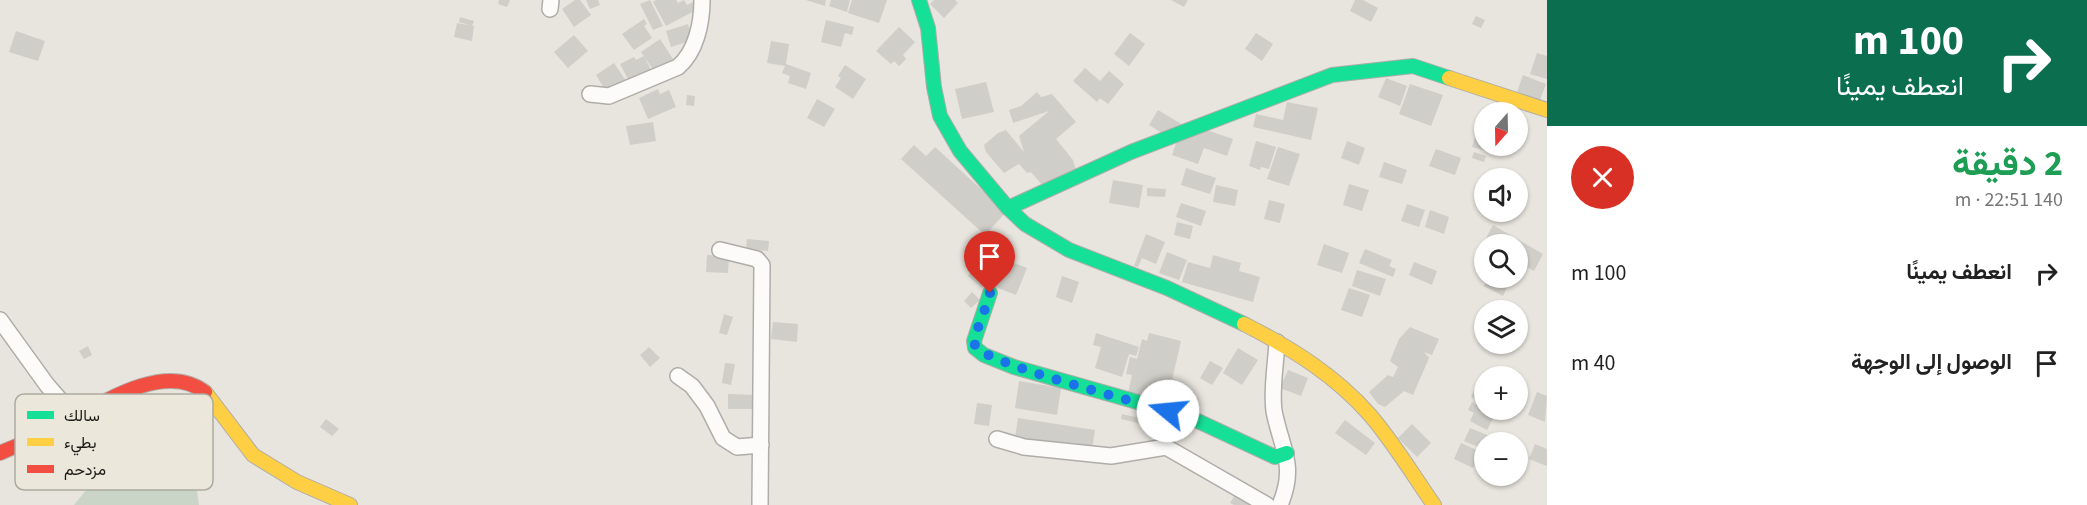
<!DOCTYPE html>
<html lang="ar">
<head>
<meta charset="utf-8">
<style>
	body { margin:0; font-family:"Source Sans 3",Vazirmatn,sans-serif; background:#f2f2f2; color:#222; direction:rtl; height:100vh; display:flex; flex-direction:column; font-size:22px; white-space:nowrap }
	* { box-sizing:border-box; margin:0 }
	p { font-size:20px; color:#767676 }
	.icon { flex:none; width:33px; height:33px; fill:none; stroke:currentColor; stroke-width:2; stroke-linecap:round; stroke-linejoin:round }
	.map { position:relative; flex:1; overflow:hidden; direction:ltr }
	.drawer { display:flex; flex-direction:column; background:#fff; width:540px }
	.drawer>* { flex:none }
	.top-card { background:#0b6e4f; color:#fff; overflow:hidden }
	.needle { width:39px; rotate:200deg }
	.controls { position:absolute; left:1474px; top:102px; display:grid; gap:12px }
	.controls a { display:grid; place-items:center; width:54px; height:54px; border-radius:50%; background:#fff; box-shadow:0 2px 4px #0004; font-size:30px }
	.pin { position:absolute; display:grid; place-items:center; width:51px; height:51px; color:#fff; margin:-62px -26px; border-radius:50% 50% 50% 0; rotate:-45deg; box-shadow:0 0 6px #0007 }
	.pin .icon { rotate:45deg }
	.me { position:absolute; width:66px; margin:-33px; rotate:287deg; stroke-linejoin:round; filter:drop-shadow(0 0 4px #0008) }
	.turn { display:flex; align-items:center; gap:21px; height:126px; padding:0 24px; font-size:27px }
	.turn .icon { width:78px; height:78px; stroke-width:2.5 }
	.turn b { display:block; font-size:42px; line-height:51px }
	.round { display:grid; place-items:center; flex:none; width:63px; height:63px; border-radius:32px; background:#f2f2f2 }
	.overview { display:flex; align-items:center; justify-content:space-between; height:102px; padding:0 24px }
	h1 { font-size:36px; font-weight:700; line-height:45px; color:#1e9e55 }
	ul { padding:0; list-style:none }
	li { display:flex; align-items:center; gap:18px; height:90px; padding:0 24px }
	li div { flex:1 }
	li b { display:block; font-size:22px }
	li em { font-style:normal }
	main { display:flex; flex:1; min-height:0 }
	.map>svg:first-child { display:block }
</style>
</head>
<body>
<main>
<section class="drawer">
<div class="top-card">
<div class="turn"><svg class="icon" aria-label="right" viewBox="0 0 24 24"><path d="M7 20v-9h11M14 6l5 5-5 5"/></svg><div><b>100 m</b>انعطف يمينًا</div></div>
</div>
<div class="overview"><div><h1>2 دقيقة</h1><p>140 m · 22:51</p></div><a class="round" style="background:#d93025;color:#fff"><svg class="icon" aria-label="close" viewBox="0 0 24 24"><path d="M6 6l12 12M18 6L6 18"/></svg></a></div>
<ul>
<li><svg class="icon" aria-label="right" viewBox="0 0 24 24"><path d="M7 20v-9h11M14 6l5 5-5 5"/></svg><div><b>انعطف يمينًا</b></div><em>100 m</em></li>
<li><svg class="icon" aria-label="arrive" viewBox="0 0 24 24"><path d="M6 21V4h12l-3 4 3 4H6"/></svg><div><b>الوصول إلى الوجهة</b></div><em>40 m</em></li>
</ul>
</section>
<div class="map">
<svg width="1547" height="505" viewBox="0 0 1547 505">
	<rect width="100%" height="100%" fill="#e8e5de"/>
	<polygon fill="#cad5c7" points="187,422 199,505 74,505 100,473"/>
	<g fill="#d0cec8">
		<polygon points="499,0 510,0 507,7 498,4"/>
		<polygon points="575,0 580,0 591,15 574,27 562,9"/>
		<polygon points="586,0 598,0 600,5 590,9"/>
		<polygon points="650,0 663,26 653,30 640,4"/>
		<polygon points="656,0 676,0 678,3 684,0 687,5 695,1 698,9 666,26 653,2"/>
		<polygon points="806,0 826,0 825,6"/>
		<polygon points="831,0 850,0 847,12 829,6"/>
		<polygon points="852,0 887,0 879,23 848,13"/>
		<polygon points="934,0 955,0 958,3 944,18 930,4"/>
		<polygon points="1171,0 1188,0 1184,7"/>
		<polygon points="1355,0 1363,0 1378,8 1371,22 1350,11"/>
		<polygon points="1476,16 1485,20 1481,28 1472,24"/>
		<polygon points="460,17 474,21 472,26 459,22"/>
		<polygon points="644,19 647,24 644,26 652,38 634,50 622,34"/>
		<polygon points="826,20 854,27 852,35 845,33 841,47 821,42"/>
		<polygon points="457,23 474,26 472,41 454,37"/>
		<polygon points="688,24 693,40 671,47 666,31"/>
		<polygon points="899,27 915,42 903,55 906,59 899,66 894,61 891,64 876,51"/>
		<polygon points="16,31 45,41 38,61 9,52"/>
		<polygon points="1130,33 1145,44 1129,66 1114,54"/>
		<polygon points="1256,33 1273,44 1262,61 1245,49"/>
		<polygon points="574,35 588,51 568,68 554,52"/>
		<polygon points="660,39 673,59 654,71 641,52"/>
		<polygon points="771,41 789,44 786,64 811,73 806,89 788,83 790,76 782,73 785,66 767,63"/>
		<polygon points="1537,53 1547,56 1547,79 1530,74"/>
		<polygon points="644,56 652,72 630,83 620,64 634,57 636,60"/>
		<polygon points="614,63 626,81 607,93 596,75"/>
		<polygon points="845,65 866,79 853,99 835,87 841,78 838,76"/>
		<polygon points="1085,68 1100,81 1109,71 1124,84 1108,104 1100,98 1097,102 1073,81"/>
		<polygon points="1523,75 1546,84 1540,100 1517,92"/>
		<polygon points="1386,78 1407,86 1400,106 1378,97"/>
		<polygon points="986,82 994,112 962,119 955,89"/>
		<polygon points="1410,84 1443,95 1431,126 1399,114"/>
		<polygon points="658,89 660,94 669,90 676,107 648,119 639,98"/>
		<polygon points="1037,92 1041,97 1052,94 1076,122 1056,139 1073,160 1077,173 1043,186 1031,172 1027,173 1019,164 1004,173 986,152 984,145 998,133 1006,130 1024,152 1019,136 1049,111 1013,123 1009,110 1021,106"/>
		<polygon points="687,95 695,96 694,106 686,105"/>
		<polygon points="817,99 835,109 824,127 807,118"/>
		<polygon points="1287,102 1318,108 1311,140 1253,127 1256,114 1283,120"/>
		<polygon points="1158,110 1183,125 1165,135 1149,125"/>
		<polygon points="653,122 656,141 630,145 626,126"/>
		<polygon points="1192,125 1233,139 1227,156 1204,148 1198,164 1172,155 1177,140"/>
		<polygon points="1478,128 1485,130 1485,146 1492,146 1490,152 1472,147"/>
		<polygon points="1256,141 1276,147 1269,169 1261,167 1260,170 1249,166"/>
		<polygon points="1347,141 1365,148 1359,165 1341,158"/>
		<polygon points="914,145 926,156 935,147 1006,212 985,235 901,159"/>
		<polygon points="1278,147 1300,154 1289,186 1267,179"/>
		<polygon points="1436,149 1461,158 1455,175 1429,166"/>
		<polygon points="1474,152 1486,156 1484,162 1472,158"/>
		<polygon points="1384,162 1407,170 1402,184 1379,177"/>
		<polygon points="1186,168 1216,178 1210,194 1181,185"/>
		<polygon points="1113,180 1143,185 1139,208 1109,203"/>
		<polygon points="1349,184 1369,190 1362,211 1343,205"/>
		<polygon points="1216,185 1238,190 1235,206 1213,202"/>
		<polygon points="1147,188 1166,189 1165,197 1147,196"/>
		<polygon points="1269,200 1285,204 1280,223 1264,219"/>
		<polygon points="1181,203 1206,211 1201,226 1176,217"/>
		<polygon points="1407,204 1425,210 1419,227 1401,221"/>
		<polygon points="1430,210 1449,217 1444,234 1425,227"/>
		<polygon points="1177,222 1193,226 1190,239 1174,235"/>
		<polygon points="1493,225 1543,254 1534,271 1518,262 1518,244 1497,244 1486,238"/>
		<polygon points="1146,234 1165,242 1156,264 1142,258 1138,267 1134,266"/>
		<polygon points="747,239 769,241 768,251 746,249"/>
		<polygon points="1324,244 1349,253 1342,273 1317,265"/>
		<polygon points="1365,249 1392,260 1389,266 1396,269 1393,277 1359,263"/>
		<polygon points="1167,252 1187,260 1179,280 1159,273"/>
		<polygon points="707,255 729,256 728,273 706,272"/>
		<polygon points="1213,255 1241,263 1239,271 1260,277 1253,302 1182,282 1188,262 1210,268"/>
		<polygon points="1004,259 1027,268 1016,295 993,286"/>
		<polygon points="979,262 994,275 982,288 968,276"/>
		<polygon points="1414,262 1437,271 1432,285 1409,275"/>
		<polygon points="1357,270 1386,279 1380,296 1352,286"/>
		<polygon points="1062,276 1079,282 1072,303 1056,297"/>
		<polygon points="1489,278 1511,279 1503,296 1484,286"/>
		<polygon points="1349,288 1370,295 1362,317 1341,310"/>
		<polygon points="972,292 980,300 971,308 964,301"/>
		<polygon points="724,314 733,317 727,335 719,333"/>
		<polygon points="773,322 798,324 797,342 771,339"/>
		<polygon points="1518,322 1528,327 1525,334 1518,331"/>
		<polygon points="1410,327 1439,339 1432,355 1424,352 1429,358 1413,395 1404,391 1385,407 1378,404 1369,392 1388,375 1393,377 1398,367 1390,361 1399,339"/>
		<polygon points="1096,333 1139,347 1136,356 1129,354 1122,377 1095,368 1101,347 1093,345"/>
		<polygon points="1149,333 1181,341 1167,402 1128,393 1132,375 1126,374 1130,357 1137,359 1142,339 1147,341"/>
		<polygon points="88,346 92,355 84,359 79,351"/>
		<polygon points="649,347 660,358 650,367 640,355"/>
		<polygon points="1238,348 1258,360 1242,385 1223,373"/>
		<polygon points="1210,361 1223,368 1212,385 1200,378"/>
		<polygon points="725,363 735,364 731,385 722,383"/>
		<polygon points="1288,370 1308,378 1301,396 1280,388"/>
		<polygon points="1480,377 1485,379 1485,404 1471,397"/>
		<polygon points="1019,381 1061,388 1057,415 1015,408"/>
		<polygon points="1537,392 1547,396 1545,422 1528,415"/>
		<polygon points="728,394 755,395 755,409 728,409"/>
		<polygon points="1472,402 1495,415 1487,430 1470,421 1474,413 1468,410"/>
		<polygon points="977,403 992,405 989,426 974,424"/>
		<polygon points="1122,414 1139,418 1138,423 1121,419"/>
		<polygon points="1018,418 1095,430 1092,450 1015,438"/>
		<polygon points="326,419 339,429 332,436 320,427"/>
		<polygon points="1345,420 1375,443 1366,455 1335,433"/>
		<polygon points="1412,424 1431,443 1417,457 1398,438"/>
		<polygon points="1470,428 1492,437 1490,442 1485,442 1483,449 1464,441"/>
		<polygon points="1461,443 1481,452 1473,468 1454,459"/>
		<polygon points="1535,444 1547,449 1547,466 1529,459"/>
		<polygon points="1235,495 1252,505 1234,505 1230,503"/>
	</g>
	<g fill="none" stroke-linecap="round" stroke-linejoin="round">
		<g stroke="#afada8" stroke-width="18">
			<g id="street">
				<polyline points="550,9 551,0"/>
				<path d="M 590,94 L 609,96 L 678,67 C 696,52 702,23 702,0"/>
				<polyline points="720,250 757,259 762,265 760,505"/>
				<polyline points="0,320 47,385 74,416"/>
				<path d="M 1277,342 C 1276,363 1271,390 1274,411 C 1281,448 1297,465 1280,505"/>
				<polyline points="678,376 692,386 707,406 723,438 737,447 761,445"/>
				<polyline points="997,439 1024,447 1111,456 1166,447 1267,505"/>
			</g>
		</g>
		<g stroke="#afada8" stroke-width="16">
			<g id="fast">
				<polyline points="919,0 928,28 934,87 940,116 960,151 1007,207 1025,224 1069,250 1167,288 1244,324"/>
				<polyline points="1008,208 1131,152 1332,75 1413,66 1449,78"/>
				<polyline points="990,293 974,341 975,348 984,355 1014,367 1187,416 1275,457 1287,453"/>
			</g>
		</g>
		<g stroke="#afada8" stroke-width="16">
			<g id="slow">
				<polyline points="1449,78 1547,110"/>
				<path d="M 1244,324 C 1291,348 1335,375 1370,415 C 1394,443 1413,475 1434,505"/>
				<polyline points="205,392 253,455 297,482 350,505"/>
			</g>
		</g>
		<g stroke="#afada8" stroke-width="16">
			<path id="jam" d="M 0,453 C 18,445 38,438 55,429 C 95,408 162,359 205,392"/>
		</g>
		<use href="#street" stroke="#fcfbfa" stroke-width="15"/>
		<use href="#fast" stroke="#16e098" stroke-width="14"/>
		<use href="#slow" stroke="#ffcf43" stroke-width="14"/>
		<use href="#jam" stroke="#f24e42" stroke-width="14"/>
	</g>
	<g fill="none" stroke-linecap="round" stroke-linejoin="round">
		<path stroke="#1a73e8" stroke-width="10" stroke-dasharray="0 18" d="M 990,293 C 988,305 972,337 975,345 C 981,363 1141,403 1168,411"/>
	</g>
	<rect x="15" y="394" width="198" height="96" rx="9" fill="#ebe7db" stroke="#adaaa0" stroke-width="1.5"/>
	<rect x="27" y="411" width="27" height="8" fill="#16e098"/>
	<rect x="27" y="438" width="27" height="8" fill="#ffcf43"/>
	<rect x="27" y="465" width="27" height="8" fill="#f24e42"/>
	<g font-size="16" fill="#1c1b17">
		<text x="64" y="421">سالك</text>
		<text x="64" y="448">بطيء</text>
		<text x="64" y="475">مزدحم</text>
	</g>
</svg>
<div class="controls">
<a><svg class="needle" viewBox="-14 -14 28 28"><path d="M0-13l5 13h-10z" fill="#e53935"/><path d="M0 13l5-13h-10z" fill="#767676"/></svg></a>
<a><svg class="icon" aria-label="sound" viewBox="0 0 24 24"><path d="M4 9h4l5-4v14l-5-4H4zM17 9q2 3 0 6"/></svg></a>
<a><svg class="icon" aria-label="search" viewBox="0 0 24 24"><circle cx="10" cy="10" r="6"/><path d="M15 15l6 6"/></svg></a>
<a><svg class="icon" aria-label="layers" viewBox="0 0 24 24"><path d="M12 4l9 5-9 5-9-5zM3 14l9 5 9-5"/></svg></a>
<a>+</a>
<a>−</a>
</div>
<div class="pin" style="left:990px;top:293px;background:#d93025"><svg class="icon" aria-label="arrive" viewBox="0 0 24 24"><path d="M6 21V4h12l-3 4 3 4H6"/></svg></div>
<svg class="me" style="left:1168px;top:411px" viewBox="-20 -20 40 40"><circle r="19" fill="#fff"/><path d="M0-13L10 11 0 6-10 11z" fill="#1a73e8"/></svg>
</div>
</main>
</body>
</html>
